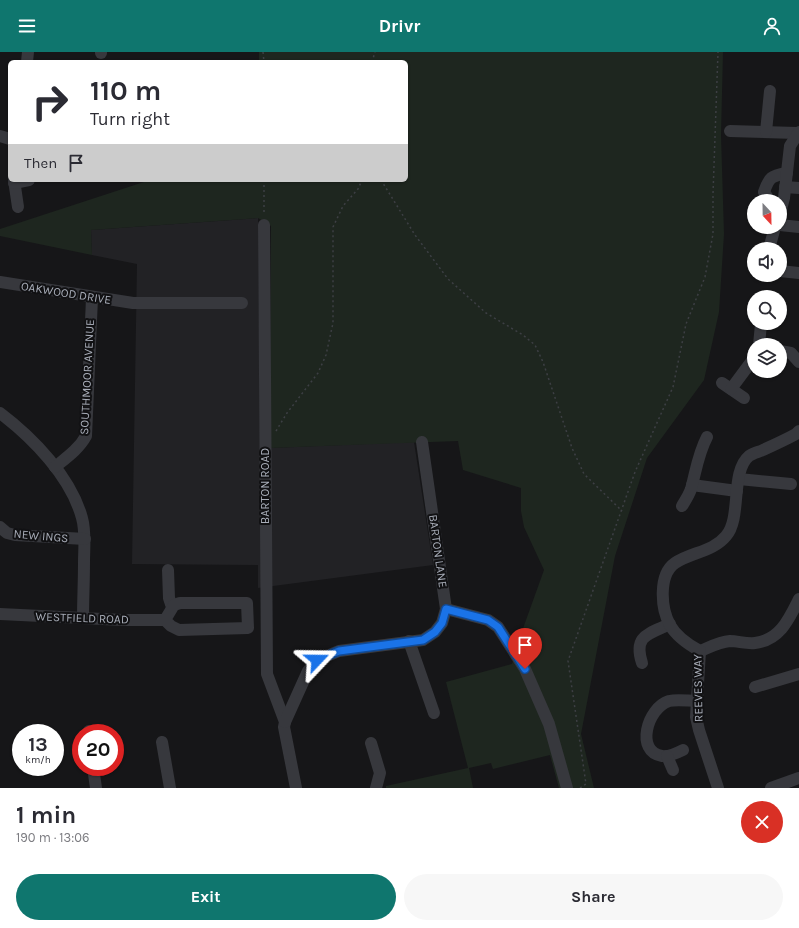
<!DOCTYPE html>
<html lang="en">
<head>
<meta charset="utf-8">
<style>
	body { margin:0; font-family:Karla,sans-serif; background:#f7f7f7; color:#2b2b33; height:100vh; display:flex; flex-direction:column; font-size:15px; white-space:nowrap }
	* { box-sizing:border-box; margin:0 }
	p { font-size:13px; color:#7c7c81 }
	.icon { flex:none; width:22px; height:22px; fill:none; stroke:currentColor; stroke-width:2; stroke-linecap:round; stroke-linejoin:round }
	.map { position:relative; height:736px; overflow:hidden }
	.sheet { display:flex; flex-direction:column; background:#fff; flex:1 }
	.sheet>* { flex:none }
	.banner { position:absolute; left:8px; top:8px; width:400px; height:122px; border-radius:6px; box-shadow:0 1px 3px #0004; background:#fff; color:#2b2b33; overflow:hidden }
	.needle { width:26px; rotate:158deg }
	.fabs { position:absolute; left:747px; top:142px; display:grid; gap:8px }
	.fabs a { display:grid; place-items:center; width:40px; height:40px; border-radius:50%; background:#fff; box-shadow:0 1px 3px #0004; font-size:20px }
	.speed { position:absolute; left:12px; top:672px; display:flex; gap:8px; font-size:20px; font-weight:700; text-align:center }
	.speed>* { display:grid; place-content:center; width:52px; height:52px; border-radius:50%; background:#fff; box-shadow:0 1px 3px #0004; line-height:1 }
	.speed small { font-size:10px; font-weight:400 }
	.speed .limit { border:6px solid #d22; background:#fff; color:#111 }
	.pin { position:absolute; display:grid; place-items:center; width:34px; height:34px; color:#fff; margin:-41px -17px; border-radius:50% 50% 50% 0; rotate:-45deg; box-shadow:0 0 4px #0007 }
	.pin .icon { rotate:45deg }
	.me { position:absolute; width:44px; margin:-22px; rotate:67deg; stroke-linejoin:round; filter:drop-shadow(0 0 3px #0008) }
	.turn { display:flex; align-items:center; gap:14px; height:84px; padding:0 16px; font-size:18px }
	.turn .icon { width:52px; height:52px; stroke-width:2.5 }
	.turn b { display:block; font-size:28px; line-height:34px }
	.then { display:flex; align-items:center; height:38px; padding:0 16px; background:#0003; gap:8px; font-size:15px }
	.round { display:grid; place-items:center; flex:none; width:42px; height:42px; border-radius:21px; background:#f7f7f7 }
	.overview { display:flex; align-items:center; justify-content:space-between; height:68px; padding:0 16px }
	h1 { font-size:24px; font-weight:700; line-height:30px }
	.primary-button { display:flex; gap:8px; margin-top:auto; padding:8px 16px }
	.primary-button a { flex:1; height:46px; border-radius:24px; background:#0f766e; color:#fff; font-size:16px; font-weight:700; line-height:46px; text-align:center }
	.primary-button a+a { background:#f7f7f7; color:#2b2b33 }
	header { display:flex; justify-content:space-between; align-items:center; height:52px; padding:0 16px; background:#0f766e; color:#fff; font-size:18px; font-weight:700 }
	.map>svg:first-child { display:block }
</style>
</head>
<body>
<header><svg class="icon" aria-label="menu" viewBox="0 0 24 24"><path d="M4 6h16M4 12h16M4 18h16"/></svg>Drivr<svg class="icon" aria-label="person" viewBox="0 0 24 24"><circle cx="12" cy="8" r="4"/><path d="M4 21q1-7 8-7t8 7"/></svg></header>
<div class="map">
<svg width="799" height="736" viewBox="0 0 799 736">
	<rect width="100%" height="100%" fill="#161618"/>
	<polygon fill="#222225" points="258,166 260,395 270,396 414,390 433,513 258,536 258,513 132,512 137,212 92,203 91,178"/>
	<polygon fill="#1e261f" points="259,0 723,0 721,83 724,182 719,260 704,328 647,406 615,504 581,682 594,736 559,736 550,703 493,717 491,711 469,716 473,736 386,736 386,734 468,716 446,630 512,612 521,582 544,518 524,475 521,459 521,436 463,418 458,389 270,396 271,174 258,166 91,178 92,203 0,184 0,177 150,128 406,128 406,10 259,10"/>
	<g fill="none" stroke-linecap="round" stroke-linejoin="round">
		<g stroke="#3d3f44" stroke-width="1.5" stroke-dasharray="2 3" stroke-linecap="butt">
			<polyline points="263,0 264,10"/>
			<polyline points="372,10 375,0"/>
			<polyline points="264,128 264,162"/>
			<polyline points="381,128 415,183 448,227 486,261 523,283 535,293 543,310 572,396 584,422 622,459"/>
			<polyline points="276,379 287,361 318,321 326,303 333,271 333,175 343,154 358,137 362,128"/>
			<polyline points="580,736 586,732 568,609 635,420 673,335 686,272 705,225 713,182 713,142 718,0"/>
		</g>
		<g stroke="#37383d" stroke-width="12">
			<polyline points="101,0 101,1"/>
			<polyline points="27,10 28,0"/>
			<polyline points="730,79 797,81"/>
			<polyline points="766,80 770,39"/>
			<polyline points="0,84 10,87"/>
			<polyline points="14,128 18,155"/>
			<polyline points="14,131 29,128"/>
			<polyline points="785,135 799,136"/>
			<path d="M 770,149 L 764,140 C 769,125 771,124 787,121"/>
			<polyline points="780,161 784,146 790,94 799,80"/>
			<polyline points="264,173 267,622 285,670 284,675 296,736"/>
			<polyline points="780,173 799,175"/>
			<polyline points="769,197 775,175"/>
			<polyline points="780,219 799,221"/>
			<polyline points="0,230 133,251 242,251"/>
			<polyline points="759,293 761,272"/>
			<polyline points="780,299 791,301 799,310"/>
			<polyline points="722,331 744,346"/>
			<polyline points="731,337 754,306"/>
			<path d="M 0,361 C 33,386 71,425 82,466 C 86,480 84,496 84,511 C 84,530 83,548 83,566"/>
			<path d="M 55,415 C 66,406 79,397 86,384 L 92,246"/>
			<polyline points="739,427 791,432"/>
			<polyline points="692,433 737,439"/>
			<path d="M 682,454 C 685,449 689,443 691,437 C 696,419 698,402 707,385"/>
			<polyline points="0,475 7,481 15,483 85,487"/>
			<polyline points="168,518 169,546 172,555"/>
			<polyline points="446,557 488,568 498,575 525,617 549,672 567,736"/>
			<polyline points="0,562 123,568 165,568 171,574 179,578 248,576 247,551 180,551 174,553 165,568"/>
			<polyline points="409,589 434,661"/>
			<path d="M 700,599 C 710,595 719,590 730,589 C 738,589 746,592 755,591 C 780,588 789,567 799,547"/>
			<path d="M 642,611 C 633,583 649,582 670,572"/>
			<polyline points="755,635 799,622"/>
			<polyline points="285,670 308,619 317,608 339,599 423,588 435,580 442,571 446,557 422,390"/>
			<polyline points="89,679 89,681"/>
			<polyline points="162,690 170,736"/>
			<polyline points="371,691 380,721 376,736"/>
			<path d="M 683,698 C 677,701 669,705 662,704 C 635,700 647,656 669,649 C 678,647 688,649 697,649"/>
			<polyline points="667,704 673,718"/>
			<polyline points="93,715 96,736"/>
			<path d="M 718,736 L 699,678 L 696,665 L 700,599 C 689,593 676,584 670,573 C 661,557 658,523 675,511 C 691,500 713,500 726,484 C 742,466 730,420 749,404 C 753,401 759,400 763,398 C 774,393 785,388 796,382 L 799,379"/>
			<polyline points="771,736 799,726"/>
		</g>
	</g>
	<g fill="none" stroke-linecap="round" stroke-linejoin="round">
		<g stroke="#114b97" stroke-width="10">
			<polyline id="route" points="317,608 339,599 423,588 435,580 442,571 446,557 488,568 498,575 525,617"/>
		</g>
		<use href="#route" stroke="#1a73e8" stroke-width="7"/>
	</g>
	<g text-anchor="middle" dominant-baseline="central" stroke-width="4" stroke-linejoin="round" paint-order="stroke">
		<g font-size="12" fill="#a8adb8" stroke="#111113">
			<text transform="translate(66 241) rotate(9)">OAKWOOD DRIVE</text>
			<text transform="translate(87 325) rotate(-87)">SOUTHMOOR AVENUE</text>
			<text transform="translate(265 434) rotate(-90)">BARTON ROAD</text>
			<text transform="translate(41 484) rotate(5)">NEW INGS</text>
			<text transform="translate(438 499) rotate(82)">BARTON LANE</text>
			<text transform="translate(82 566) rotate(2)">WESTFIELD ROAD</text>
			<text transform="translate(698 636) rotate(-91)">REEVES WAY</text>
		</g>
	</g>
</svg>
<div class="fabs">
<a><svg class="needle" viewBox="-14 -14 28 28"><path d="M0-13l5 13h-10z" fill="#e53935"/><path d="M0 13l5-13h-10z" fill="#7c7c81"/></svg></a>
<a><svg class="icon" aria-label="sound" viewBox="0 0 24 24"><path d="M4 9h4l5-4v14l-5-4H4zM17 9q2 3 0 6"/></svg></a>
<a><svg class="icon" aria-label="search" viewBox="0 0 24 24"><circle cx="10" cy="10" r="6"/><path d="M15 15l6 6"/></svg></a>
<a><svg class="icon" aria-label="layers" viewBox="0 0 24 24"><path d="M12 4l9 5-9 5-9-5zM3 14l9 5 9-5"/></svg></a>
</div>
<div class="speed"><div>13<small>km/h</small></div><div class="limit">20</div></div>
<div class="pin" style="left:525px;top:617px;background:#d93025"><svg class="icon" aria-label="arrive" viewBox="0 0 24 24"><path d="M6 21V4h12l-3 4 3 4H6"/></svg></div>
<svg class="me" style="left:317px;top:608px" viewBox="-20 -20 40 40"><path d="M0-17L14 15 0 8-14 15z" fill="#1a73e8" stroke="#fff" stroke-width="4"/></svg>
<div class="banner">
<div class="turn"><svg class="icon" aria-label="right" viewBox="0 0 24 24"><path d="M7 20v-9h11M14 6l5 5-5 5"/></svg><div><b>110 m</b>Turn right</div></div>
<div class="then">Then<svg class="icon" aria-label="arrive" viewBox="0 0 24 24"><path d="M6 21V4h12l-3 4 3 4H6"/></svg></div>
</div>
</div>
<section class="sheet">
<div class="overview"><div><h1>1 min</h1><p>190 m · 13:06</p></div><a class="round" style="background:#d93025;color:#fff"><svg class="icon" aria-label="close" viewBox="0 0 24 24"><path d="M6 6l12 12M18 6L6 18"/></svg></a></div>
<div class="primary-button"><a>Exit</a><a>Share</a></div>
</section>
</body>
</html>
